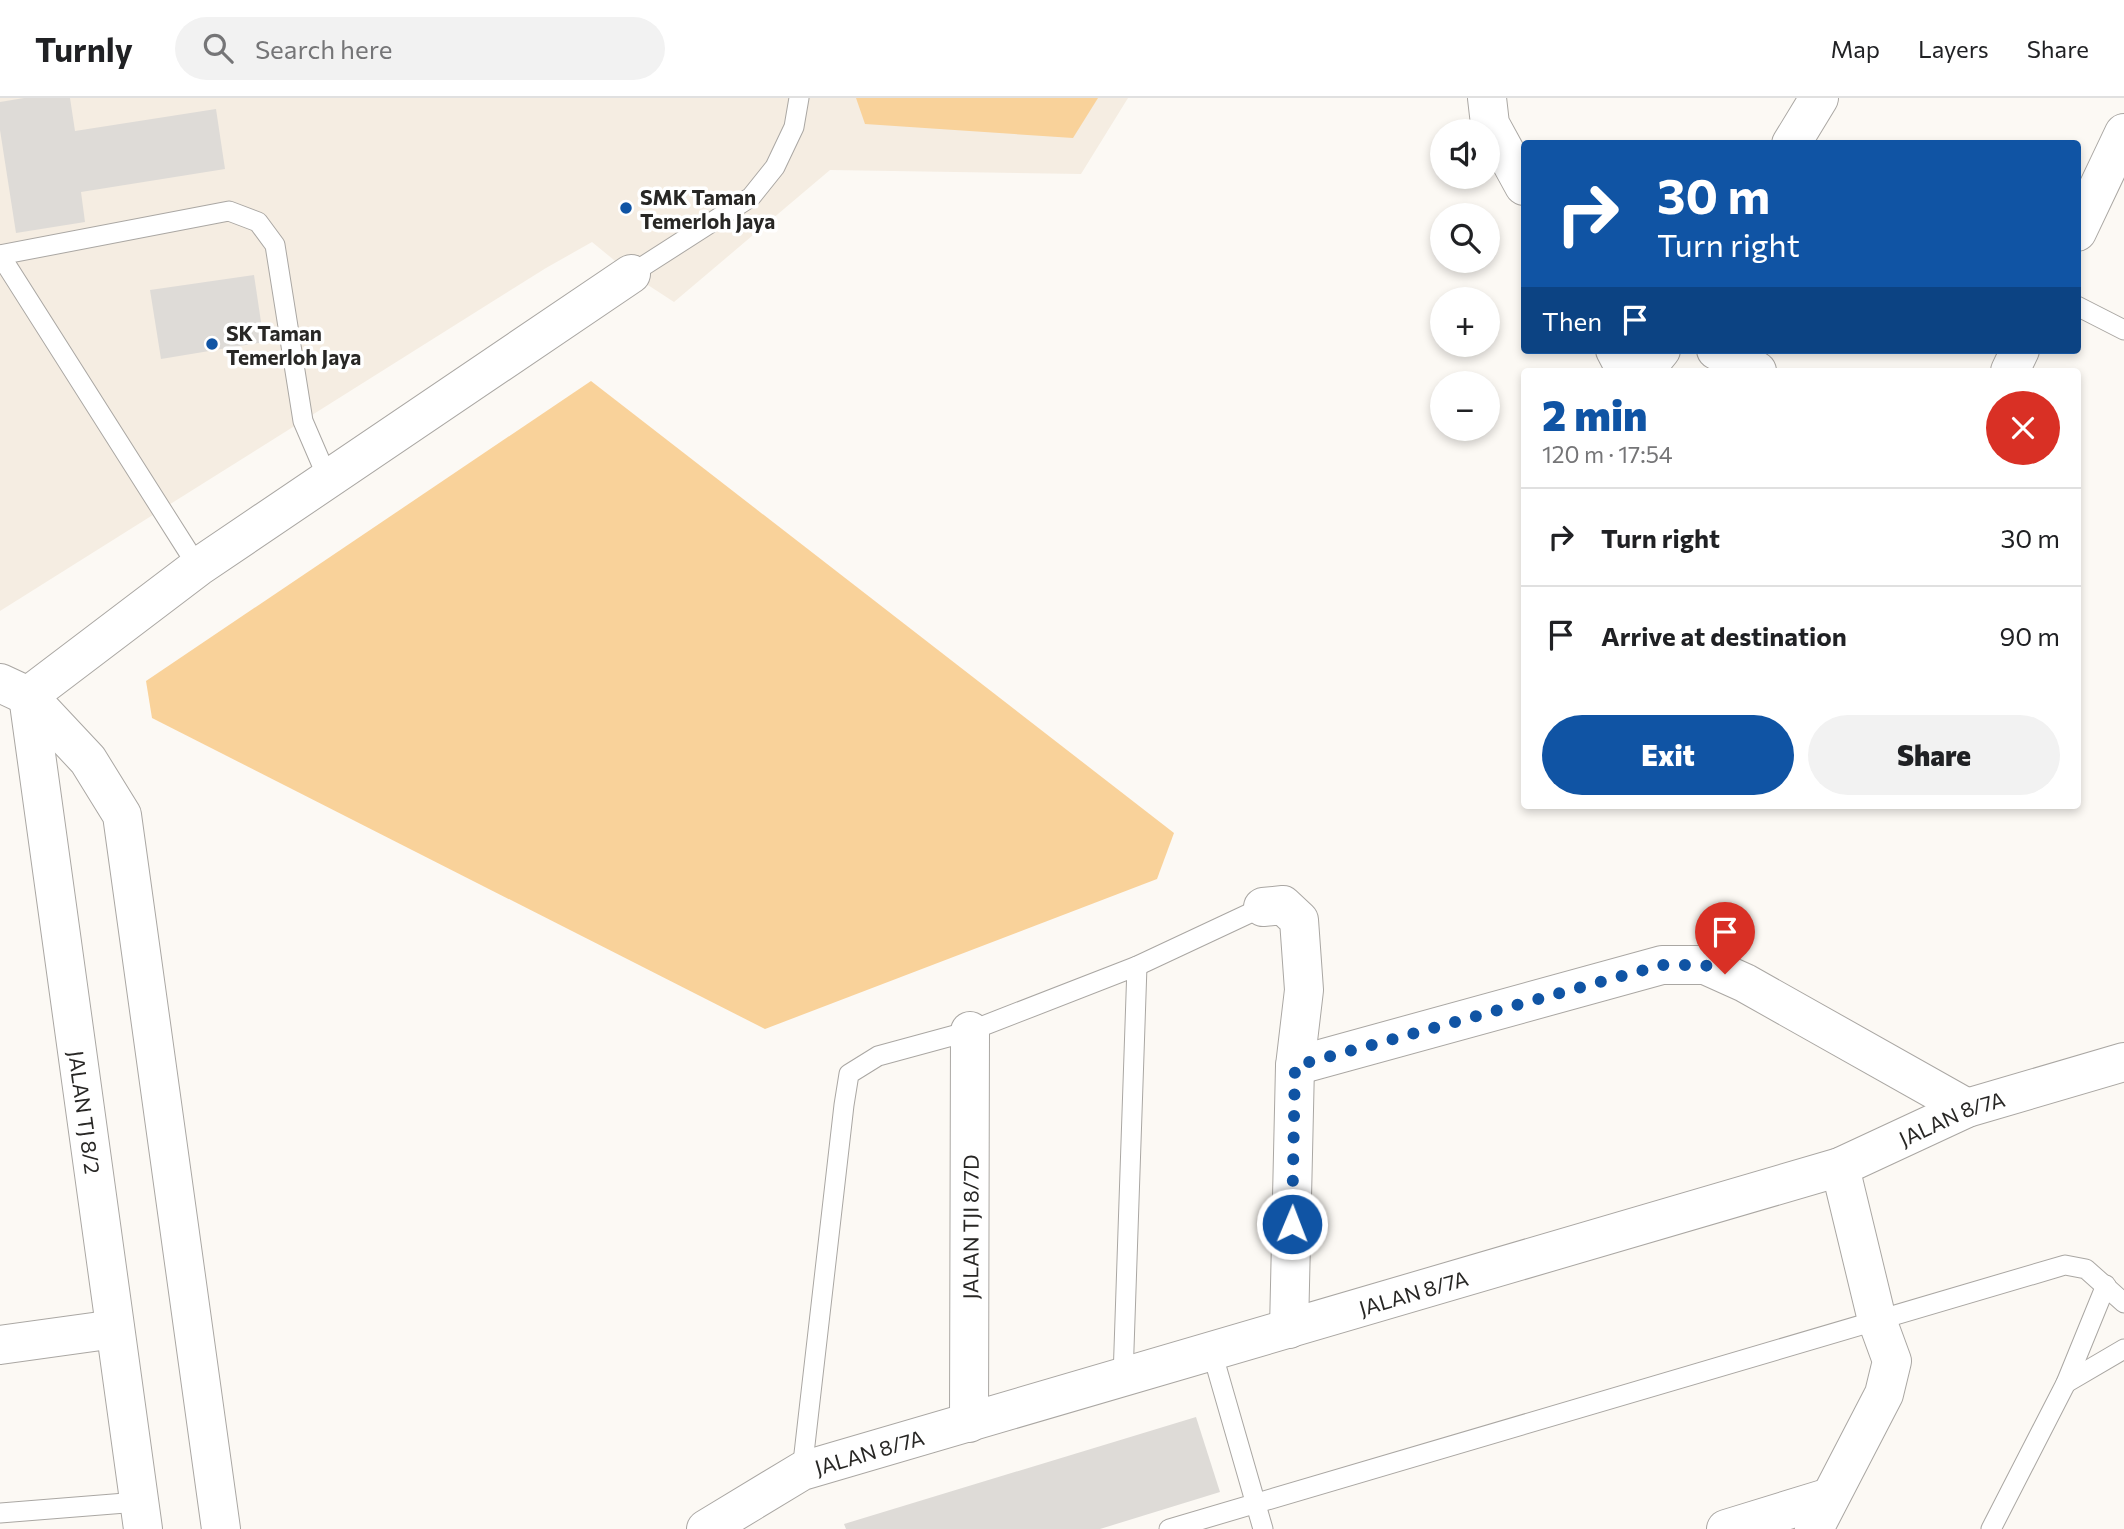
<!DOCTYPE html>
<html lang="en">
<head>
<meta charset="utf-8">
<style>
	body { margin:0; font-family:Commissioner,sans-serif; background:#f2f2f2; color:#202124; height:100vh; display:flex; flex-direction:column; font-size:26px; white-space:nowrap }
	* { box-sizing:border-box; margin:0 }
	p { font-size:23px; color:#757577 }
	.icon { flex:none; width:38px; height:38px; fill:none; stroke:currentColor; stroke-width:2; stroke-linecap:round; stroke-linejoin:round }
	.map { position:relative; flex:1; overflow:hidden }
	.side { position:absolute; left:1521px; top:270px; width:560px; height:441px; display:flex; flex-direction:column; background:#fff; border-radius:7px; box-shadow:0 4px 10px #0003 }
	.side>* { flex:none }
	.guide { position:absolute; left:1521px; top:42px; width:560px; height:214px; border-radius:7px; box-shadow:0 4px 10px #0003; background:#1054a4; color:#fff; overflow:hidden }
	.fabs { position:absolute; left:1430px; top:21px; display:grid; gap:14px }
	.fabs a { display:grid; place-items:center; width:70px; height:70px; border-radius:50%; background:#fff; box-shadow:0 4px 10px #0003; font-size:35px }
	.pin { position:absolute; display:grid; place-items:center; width:60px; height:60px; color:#fff; margin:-72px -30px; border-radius:50% 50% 50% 0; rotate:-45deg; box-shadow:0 0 7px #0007 }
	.pin .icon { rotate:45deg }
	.me { position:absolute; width:77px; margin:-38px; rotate:1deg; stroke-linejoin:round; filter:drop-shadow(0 0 5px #0008) }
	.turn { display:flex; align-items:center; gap:24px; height:147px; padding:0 21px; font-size:32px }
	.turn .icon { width:91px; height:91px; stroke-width:2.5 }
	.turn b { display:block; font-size:49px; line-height:60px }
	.then { display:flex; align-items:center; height:66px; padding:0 21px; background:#0003; gap:14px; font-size:26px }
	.round { display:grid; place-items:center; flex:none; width:74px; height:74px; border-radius:37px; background:#f2f2f2 }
	.summary { display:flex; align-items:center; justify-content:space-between; height:119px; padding:0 21px }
	h1 { font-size:42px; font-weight:800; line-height:52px; color:#1054a4 }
	.action { display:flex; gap:14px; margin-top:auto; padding:14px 21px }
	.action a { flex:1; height:80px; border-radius:42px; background:#1054a4; color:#fff; font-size:28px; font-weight:800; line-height:80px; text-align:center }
	.action a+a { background:#f2f2f2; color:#202124 }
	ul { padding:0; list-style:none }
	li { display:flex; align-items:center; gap:21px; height:98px; padding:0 21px; border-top:2px solid #e0e0e0 }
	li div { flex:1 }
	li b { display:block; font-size:26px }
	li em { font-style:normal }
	header { display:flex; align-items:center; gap:42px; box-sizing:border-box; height:98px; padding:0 35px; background:#fff; border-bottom:2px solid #e0e0e0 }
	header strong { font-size:33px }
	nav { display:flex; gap:38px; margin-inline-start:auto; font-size:24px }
	.search { width:490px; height:63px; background:#f2f2f2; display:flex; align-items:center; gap:18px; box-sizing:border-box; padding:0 24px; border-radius:38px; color:#757577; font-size:26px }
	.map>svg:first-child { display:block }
</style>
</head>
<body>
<header>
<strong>Turnly</strong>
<div class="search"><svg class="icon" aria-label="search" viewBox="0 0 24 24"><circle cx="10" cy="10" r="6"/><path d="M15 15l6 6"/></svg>Search here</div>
<nav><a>Map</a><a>Layers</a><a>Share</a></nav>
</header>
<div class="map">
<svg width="2124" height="1431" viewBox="0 0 2124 1431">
	<rect width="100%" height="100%" fill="#fcf9f4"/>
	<polygon fill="#f5ede2" points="0,0 1128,0 1081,76 830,72 674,204 631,176 592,144 546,170 0,513"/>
	<g fill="#f9d29a">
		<polygon points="856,0 1098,0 1073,40 865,26"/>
		<polygon points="591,283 1174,735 1157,781 765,931 152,620 146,583"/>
	</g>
	<g fill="#dedbd7">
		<polygon points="24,0 70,0 75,33 216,11 225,71 81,94 85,124 16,135 0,32 0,4"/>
		<polygon points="254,177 264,244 161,261 150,192"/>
		<polygon points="1196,1319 1220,1394 1100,1431 846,1431 844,1426"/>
	</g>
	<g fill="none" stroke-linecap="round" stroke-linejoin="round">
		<g stroke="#aaa7a3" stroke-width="21">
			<g id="service">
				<polyline points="0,157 229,113 258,124 275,147 303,323 328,381"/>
				<polyline points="0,157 198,469"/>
				<polyline points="631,176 751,99 775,69 794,29 799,0"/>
				<polyline points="2077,208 2124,232"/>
				<polyline points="1212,1254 1263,1431"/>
				<polyline points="1123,1280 1137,868"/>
				<polyline points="2066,1285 2124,1251"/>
				<polyline points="802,1373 844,1007 849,976 878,958 970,933 1137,868 1263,809"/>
				<polyline points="0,1415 138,1404"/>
				<polyline points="1169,1431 2065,1167 2086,1171 2124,1205"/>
				<polyline points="1991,1431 2066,1285 2106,1187"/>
			</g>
		</g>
		<g stroke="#aaa7a3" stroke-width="40">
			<g id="minor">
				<polyline points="1487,0 1490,26 1524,88"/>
				<polyline points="1791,46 1819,0"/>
				<polyline points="2077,134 2124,35"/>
				<polyline points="1615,252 1626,273"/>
				<polyline points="1716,252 1757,273"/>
				<polyline points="1644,273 1661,252"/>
				<polyline points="2010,273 2020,252"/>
				<polyline points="0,585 28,598 88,662 122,717 221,1431"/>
				<path id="s1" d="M 28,598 L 143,1431"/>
				<polyline points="28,598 198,469 631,176"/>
				<polyline points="1263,809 1283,807 1299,822 1304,892 1295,968 1289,1231"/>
				<polyline points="1295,968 1662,867 1705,867 1745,885 1967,1010"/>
				<polyline points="0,1247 115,1231"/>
				<path id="s2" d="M 969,1325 L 970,933"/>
				<path id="s3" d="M 706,1431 L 802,1373 L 1840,1069 L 1967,1010 L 2124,964"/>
				<polyline points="1726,1431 1830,1399"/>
				<polyline points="1814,1431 1884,1296 1892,1263 1877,1222 1840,1069"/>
			</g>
		</g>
		<use href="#service" stroke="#fff" stroke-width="19"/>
		<use href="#minor" stroke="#fff" stroke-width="38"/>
	</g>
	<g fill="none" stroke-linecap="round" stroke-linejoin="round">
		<polyline stroke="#1054a4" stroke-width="12" stroke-dasharray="0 21.6" points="1292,1126 1295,968 1662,867 1705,867 1725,876"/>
	</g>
	<g fill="#1054a4" stroke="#fff" stroke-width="2.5">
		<circle cx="626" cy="110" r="7"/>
		<circle cx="212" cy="246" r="7"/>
	</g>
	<g text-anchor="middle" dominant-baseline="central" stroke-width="7" stroke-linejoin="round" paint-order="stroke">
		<g font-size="21" font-weight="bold" fill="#282725" stroke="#fff" text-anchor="start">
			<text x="640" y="98">SMK Taman<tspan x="640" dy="24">Temerloh Jaya</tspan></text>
			<text x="226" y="234">SK Taman<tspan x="226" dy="24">Temerloh Jaya</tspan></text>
		</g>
		<g font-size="21" fill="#282725" stroke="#fff">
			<text stroke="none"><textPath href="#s1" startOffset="420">JALAN TJ 8/2</textPath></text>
			<text stroke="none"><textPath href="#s3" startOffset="1316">JALAN 8/7A</textPath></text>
			<text stroke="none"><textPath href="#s2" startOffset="196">JALAN TJI 8/7D</textPath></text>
			<text stroke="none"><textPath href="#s3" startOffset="749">JALAN 8/7A</textPath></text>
			<text stroke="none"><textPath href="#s3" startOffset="182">JALAN 8/7A</textPath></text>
		</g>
	</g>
</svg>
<div class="fabs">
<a><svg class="icon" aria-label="sound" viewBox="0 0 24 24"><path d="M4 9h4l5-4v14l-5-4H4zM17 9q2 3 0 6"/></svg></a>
<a><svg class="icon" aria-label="search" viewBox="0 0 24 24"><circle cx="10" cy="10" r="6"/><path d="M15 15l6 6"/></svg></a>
<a>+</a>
<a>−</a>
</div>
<div class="pin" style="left:1725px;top:876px;background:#d93025"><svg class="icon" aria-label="arrive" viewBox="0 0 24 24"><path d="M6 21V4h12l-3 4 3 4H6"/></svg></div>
<svg class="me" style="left:1292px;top:1126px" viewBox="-20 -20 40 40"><circle r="17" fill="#1054a4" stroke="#fff" stroke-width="3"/><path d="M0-11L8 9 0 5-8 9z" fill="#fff"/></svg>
<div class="guide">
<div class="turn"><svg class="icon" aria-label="right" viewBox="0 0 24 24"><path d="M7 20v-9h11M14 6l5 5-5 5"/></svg><div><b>30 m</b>Turn right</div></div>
<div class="then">Then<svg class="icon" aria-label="arrive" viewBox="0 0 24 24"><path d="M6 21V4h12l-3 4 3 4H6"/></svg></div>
</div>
<section class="side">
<div class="summary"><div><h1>2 min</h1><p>120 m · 17:54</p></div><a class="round" style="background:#d93025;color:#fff"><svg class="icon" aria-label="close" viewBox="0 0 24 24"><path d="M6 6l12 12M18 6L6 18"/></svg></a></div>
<ul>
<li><svg class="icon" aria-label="right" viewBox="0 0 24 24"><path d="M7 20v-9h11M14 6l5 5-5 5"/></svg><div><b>Turn right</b></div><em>30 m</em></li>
<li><svg class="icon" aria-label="arrive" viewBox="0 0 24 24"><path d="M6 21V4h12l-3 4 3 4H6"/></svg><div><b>Arrive at destination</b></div><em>90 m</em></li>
</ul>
<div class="action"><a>Exit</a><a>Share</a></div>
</section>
</div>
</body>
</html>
